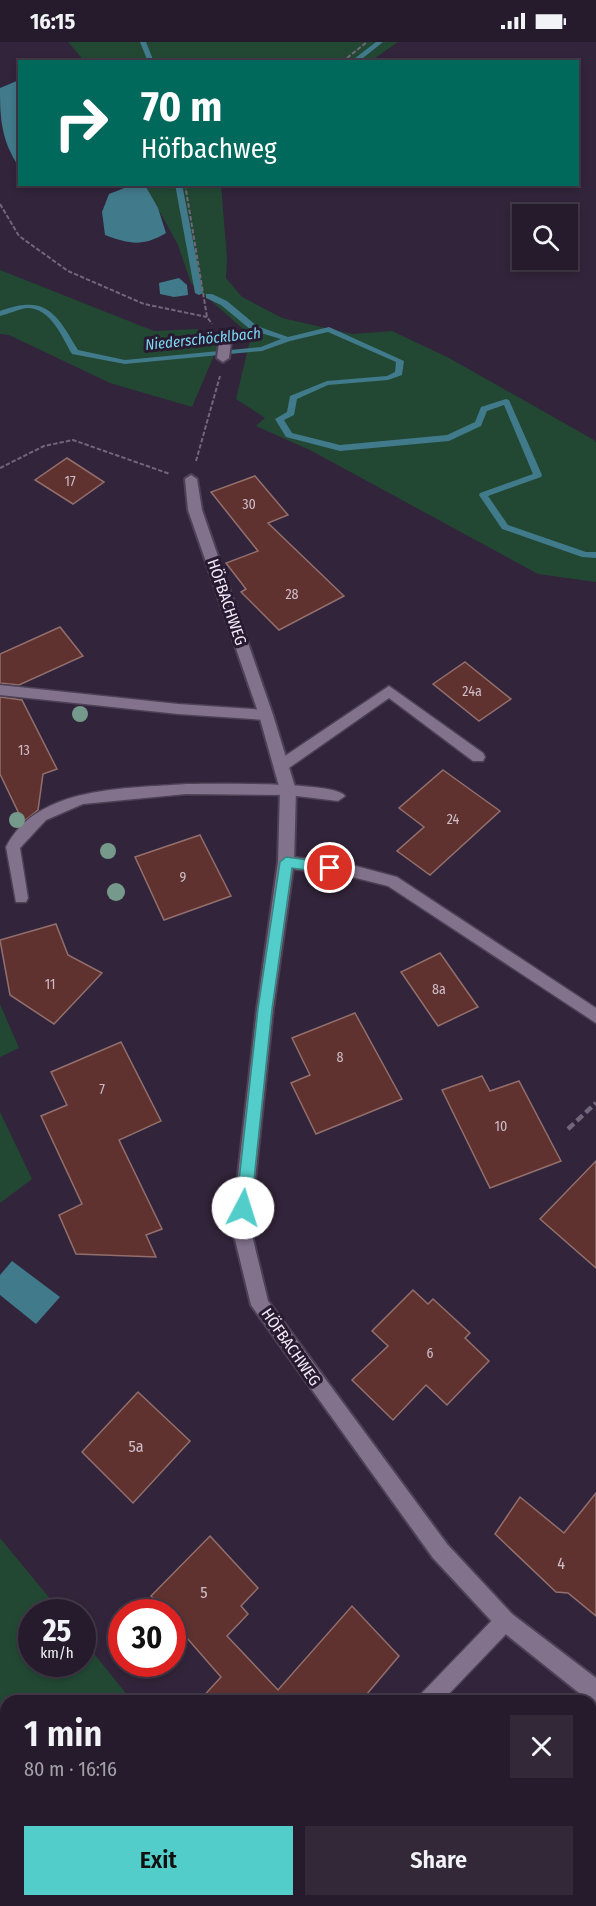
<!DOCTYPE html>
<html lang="en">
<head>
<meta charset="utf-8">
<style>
	body { margin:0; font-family:"Fira Sans Condensed",sans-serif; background:#322838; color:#f1f3f6; height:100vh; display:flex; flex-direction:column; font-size:22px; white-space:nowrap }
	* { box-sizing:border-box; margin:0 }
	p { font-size:20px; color:#a4a1a9 }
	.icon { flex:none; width:33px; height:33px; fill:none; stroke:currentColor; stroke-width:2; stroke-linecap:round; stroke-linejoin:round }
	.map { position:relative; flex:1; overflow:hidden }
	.drawer { position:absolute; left:0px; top:1653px; width:597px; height:212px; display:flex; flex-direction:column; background:#261b2c; border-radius:18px 18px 0 0; box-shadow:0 3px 9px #0003,0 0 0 2px #423948 }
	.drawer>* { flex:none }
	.hud { position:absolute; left:18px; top:18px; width:561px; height:126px; border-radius:0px; box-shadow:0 3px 9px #0003,0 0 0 2px #423948; background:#00695c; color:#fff; overflow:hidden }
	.tools { position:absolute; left:512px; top:162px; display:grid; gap:12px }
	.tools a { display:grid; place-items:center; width:66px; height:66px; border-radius:0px; background:#261b2c; box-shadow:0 3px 9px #0003,0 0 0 2px #423948; font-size:30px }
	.speed { position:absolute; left:18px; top:1557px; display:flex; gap:12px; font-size:30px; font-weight:700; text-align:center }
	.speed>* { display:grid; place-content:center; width:78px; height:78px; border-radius:50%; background:#261b2c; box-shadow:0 3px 9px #0003,0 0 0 2px #423948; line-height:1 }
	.speed small { font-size:15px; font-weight:400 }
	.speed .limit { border:9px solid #d22; background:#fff; color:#111 }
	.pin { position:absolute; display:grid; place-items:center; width:51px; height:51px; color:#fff; margin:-26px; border:3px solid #fff; border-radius:50%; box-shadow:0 2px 6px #0007 }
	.me { position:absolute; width:66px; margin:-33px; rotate:5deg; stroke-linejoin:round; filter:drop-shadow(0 0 4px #0008) }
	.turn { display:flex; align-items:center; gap:21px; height:126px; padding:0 24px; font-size:27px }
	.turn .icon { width:78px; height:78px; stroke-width:2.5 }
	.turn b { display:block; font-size:42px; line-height:51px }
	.round { display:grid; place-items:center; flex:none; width:63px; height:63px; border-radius:0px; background:#322838 }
	.overview { display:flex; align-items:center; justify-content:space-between; height:102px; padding:0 24px }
	h1 { font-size:36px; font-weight:600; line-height:45px }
	.button { display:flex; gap:12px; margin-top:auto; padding:12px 24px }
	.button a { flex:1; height:69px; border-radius:0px; background:#53cdca; color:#111; font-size:24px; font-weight:600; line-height:69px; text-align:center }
	.button a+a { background:#322838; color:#f1f3f6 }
	.status { display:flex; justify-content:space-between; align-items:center; height:42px; padding:0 30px; background:#261b2c; direction:ltr }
	.status svg { height:16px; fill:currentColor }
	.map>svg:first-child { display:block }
</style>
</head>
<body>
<div class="status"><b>16:15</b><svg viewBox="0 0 49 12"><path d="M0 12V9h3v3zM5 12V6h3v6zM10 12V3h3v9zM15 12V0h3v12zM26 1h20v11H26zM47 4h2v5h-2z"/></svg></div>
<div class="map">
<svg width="596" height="1864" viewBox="0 0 596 1864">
	<rect width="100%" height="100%" fill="#32243a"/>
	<g fill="#224834">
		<polygon points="68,0 398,0 371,19 85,20"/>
		<polygon points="145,143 221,143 227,216 226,236 242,255 282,276 352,292 392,289 449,316 594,398 596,401 596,540 538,532 310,408 256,384 265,376 236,357 251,294 191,241 178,203"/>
		<polygon points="0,228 154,289 197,287 218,304 192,365 110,341 9,293 0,292"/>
		<polygon points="0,962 19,1006 0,1015"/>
		<polygon points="0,1070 32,1137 0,1161"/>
		<polygon points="0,1496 61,1570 32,1570 32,1622 82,1622 83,1598 132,1659 6,1659 6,1858 220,1858 224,1864 0,1864"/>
	</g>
	<g fill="#417a8b">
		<path d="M 19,38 L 20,38 L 19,125 C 1,98 0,77 0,46 Z"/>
		<path d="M 132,143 L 145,143 L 158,166 L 166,191 C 142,205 130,202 105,193 L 102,170 L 109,152 Z"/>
		<polygon points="179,236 187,243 188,253 174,255 160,252 159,241"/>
		<polygon points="12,1219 60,1255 36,1282 0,1253 0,1233"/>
	</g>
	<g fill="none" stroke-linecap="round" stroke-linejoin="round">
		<g fill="#417a8b" fill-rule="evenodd">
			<polygon points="140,0 146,0 154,20 148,20"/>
			<polygon points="376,0 383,0 358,20 350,20"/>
			<polygon points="175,142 182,142 203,251 199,253 195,251"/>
			<path d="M 206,252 L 212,252 L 227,259 L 257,284 L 288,295 L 329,285 L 404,319 L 402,333 L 388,338 L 328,343 L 297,357 L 294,373 L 284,378 L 292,391 L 340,403 L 447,393 L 475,380 L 481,365 L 506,357 L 509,358 L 542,433 L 541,435 L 488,454 L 508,483 L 586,510 L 596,510 L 596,516 L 582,515 L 502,487 L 479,453 L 480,451 L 533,432 L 504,363 L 487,369 L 481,384 L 449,399 L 340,409 L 286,395 L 275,377 L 287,370 L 290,354 L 327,339 L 387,334 L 395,330 L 396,320 L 328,290 L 290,299 L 262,309 L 125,322 L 72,312 C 62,295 51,266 27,266 C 18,267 9,272 0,274 L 0,269 C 46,252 56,271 78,308 L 125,318 L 261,305 L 281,297 L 251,288 L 221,263 L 206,256 Z"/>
		</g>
	</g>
	<g fill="#5f3230" stroke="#926f6d" stroke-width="1.5">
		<polygon points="67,416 104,440 73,462 35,438"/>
		<polygon points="255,434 288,473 268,481 344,554 279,588 241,550 246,547 226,521 258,509 211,450"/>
		<polygon points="60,585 83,614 19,643 0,641 0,612"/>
		<polygon points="465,620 511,657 479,679 433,642"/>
		<polygon points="0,655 22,658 57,727 43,732 38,768 23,780 0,732"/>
		<polygon points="443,728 500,769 430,833 397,809 424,785 399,766"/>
		<polygon points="200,793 231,854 164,878 135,815"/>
		<polygon points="56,882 68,913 102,931 54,982 10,953 0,898"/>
		<polygon points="440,911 478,965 438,984 401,930"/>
		<polygon points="355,971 402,1057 316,1092 291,1041 310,1033 292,996"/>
		<polygon points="121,1000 161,1079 119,1098 162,1187 146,1193 156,1215 76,1212 59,1173 82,1162 41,1074 67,1063 51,1030"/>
		<polygon points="482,1034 490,1049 519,1039 561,1119 490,1146 442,1048"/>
		<polygon points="596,1119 596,1226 540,1177"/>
		<polygon points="413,1248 428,1262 433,1257 470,1291 465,1296 489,1319 447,1363 426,1343 393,1378 352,1338 388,1304 372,1289"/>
		<polygon points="138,1350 190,1399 133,1461 82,1410"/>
		<polygon points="596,1451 596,1574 568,1551 556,1550 495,1492 520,1455 564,1491"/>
		<polygon points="210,1494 258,1546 241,1564 248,1572 227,1594 278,1648 352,1564 399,1614 361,1659 199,1659 221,1635 172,1579 172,1570 165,1570 151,1554"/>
	</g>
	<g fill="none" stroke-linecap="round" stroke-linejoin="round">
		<g stroke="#4d4155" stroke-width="3">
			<g id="service">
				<polygon points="0,643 178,662 266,668 273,673 266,678 178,672 0,653"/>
				<polygon points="389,644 483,711 485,715 483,719 473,719 389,656 286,728 276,728 274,724 276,720"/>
				<path d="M 186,742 C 209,742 336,739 345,754 L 338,759 L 288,753 L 186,752 L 83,762 L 46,778 L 20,806 L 28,856 L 26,860 L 16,860 L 6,805 C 38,743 126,747 186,742 Z"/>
				<polygon points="286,814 352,823 397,835 596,966 596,981 388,844 352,835 286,826 281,824 279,820 281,816"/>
				<polygon points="505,1569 512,1572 515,1579 512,1586 442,1659 418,1659 421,1652 498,1572"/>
				<polygon points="226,1858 250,1858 248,1864 223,1864"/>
			</g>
		</g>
		<g stroke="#4d4155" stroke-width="4">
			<g id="minor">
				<polygon points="225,296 231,300 229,316 223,320 217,316 219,300"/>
				<polygon points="191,433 197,437 202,468 273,673 296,748 294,820 273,967 250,1185 268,1259 447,1502 512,1572 596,1636 596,1661 588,1658 498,1586 433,1516 251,1263 232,1185 257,967 278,820 280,748 259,673 188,468 185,437"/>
			</g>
		</g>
		<g stroke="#72667a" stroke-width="2" stroke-dasharray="4.5 2" stroke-linecap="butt">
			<polyline points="342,20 367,0"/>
			<polyline points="185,142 207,275 212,282"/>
			<polyline points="0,162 19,194 68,229 144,262 207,275"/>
			<polyline points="196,419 220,334"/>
			<polyline points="0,426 44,404 73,398 170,432"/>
		</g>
		<g stroke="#72667a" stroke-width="4.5" stroke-dasharray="8 4" stroke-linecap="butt">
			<polyline points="568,1087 596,1061"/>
			<polyline points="0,1750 6,1758"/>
			<polyline points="83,1858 87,1864"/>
		</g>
		<use href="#service" fill="#82728c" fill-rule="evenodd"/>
		<use href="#minor" fill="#82728c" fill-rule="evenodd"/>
	</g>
	<g fill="#75998b">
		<circle cx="80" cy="672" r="8"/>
		<circle cx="17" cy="778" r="8"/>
		<circle cx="108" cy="809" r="8"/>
		<circle cx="116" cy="850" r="9"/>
	</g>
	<polygon fill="#53cdca" stroke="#368583" stroke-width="1.5" points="286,815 330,821 337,826 330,831 292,826 272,967 251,1166 249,1171 243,1173 238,1171 236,1166 258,967 280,820"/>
	<g text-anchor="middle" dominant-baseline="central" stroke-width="6" stroke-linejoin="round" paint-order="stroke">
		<g font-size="14" fill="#cebcc7">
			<text x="70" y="439">17</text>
			<text x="249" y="462">30</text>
			<text x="292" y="552">28</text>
			<text x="472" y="649">24a</text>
			<text x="24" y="708">13</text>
			<text x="453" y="777">24</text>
			<text x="183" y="835">9</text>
			<text x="50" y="942">11</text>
			<text x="439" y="947">8a</text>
			<text x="340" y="1015">8</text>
			<text x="102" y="1047">7</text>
			<text x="501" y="1084">10</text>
			<text x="430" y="1311">6</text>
		</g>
		<g font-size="15" font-style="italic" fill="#7dd9f5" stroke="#281a30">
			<text transform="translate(203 297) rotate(-6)">Niederschöcklbach</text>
		</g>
		<g font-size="16" fill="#f3eaf9" stroke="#281a30">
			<text transform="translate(227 560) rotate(71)">HÖFBACHWEG</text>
			<text transform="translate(291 1305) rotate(55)">HÖFBACHWEG</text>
		</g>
		<g font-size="16" fill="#cebcc7">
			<text x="136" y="1404">5a</text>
			<text x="561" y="1521">4</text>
			<text x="204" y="1550">5</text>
		</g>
	</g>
</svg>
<div class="tools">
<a><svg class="icon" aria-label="search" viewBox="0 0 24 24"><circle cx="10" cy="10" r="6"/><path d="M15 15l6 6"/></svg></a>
</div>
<div class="speed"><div>25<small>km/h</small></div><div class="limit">30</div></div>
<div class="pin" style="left:330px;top:826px;background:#d93025"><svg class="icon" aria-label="arrive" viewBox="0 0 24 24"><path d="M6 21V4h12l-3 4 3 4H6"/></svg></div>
<svg class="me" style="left:243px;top:1166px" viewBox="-20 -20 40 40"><circle r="19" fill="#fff"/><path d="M0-13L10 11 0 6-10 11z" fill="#53cdca"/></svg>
<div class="hud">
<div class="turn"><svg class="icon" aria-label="right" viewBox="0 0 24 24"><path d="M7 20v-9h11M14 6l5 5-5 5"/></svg><div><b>70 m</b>Höfbachweg</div></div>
</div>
<section class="drawer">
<div class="overview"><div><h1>1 min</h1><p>80 m · 16:16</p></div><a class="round"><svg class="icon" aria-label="close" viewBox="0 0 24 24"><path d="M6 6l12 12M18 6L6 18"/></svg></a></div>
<div class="button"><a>Exit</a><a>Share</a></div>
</section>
</div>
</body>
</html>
